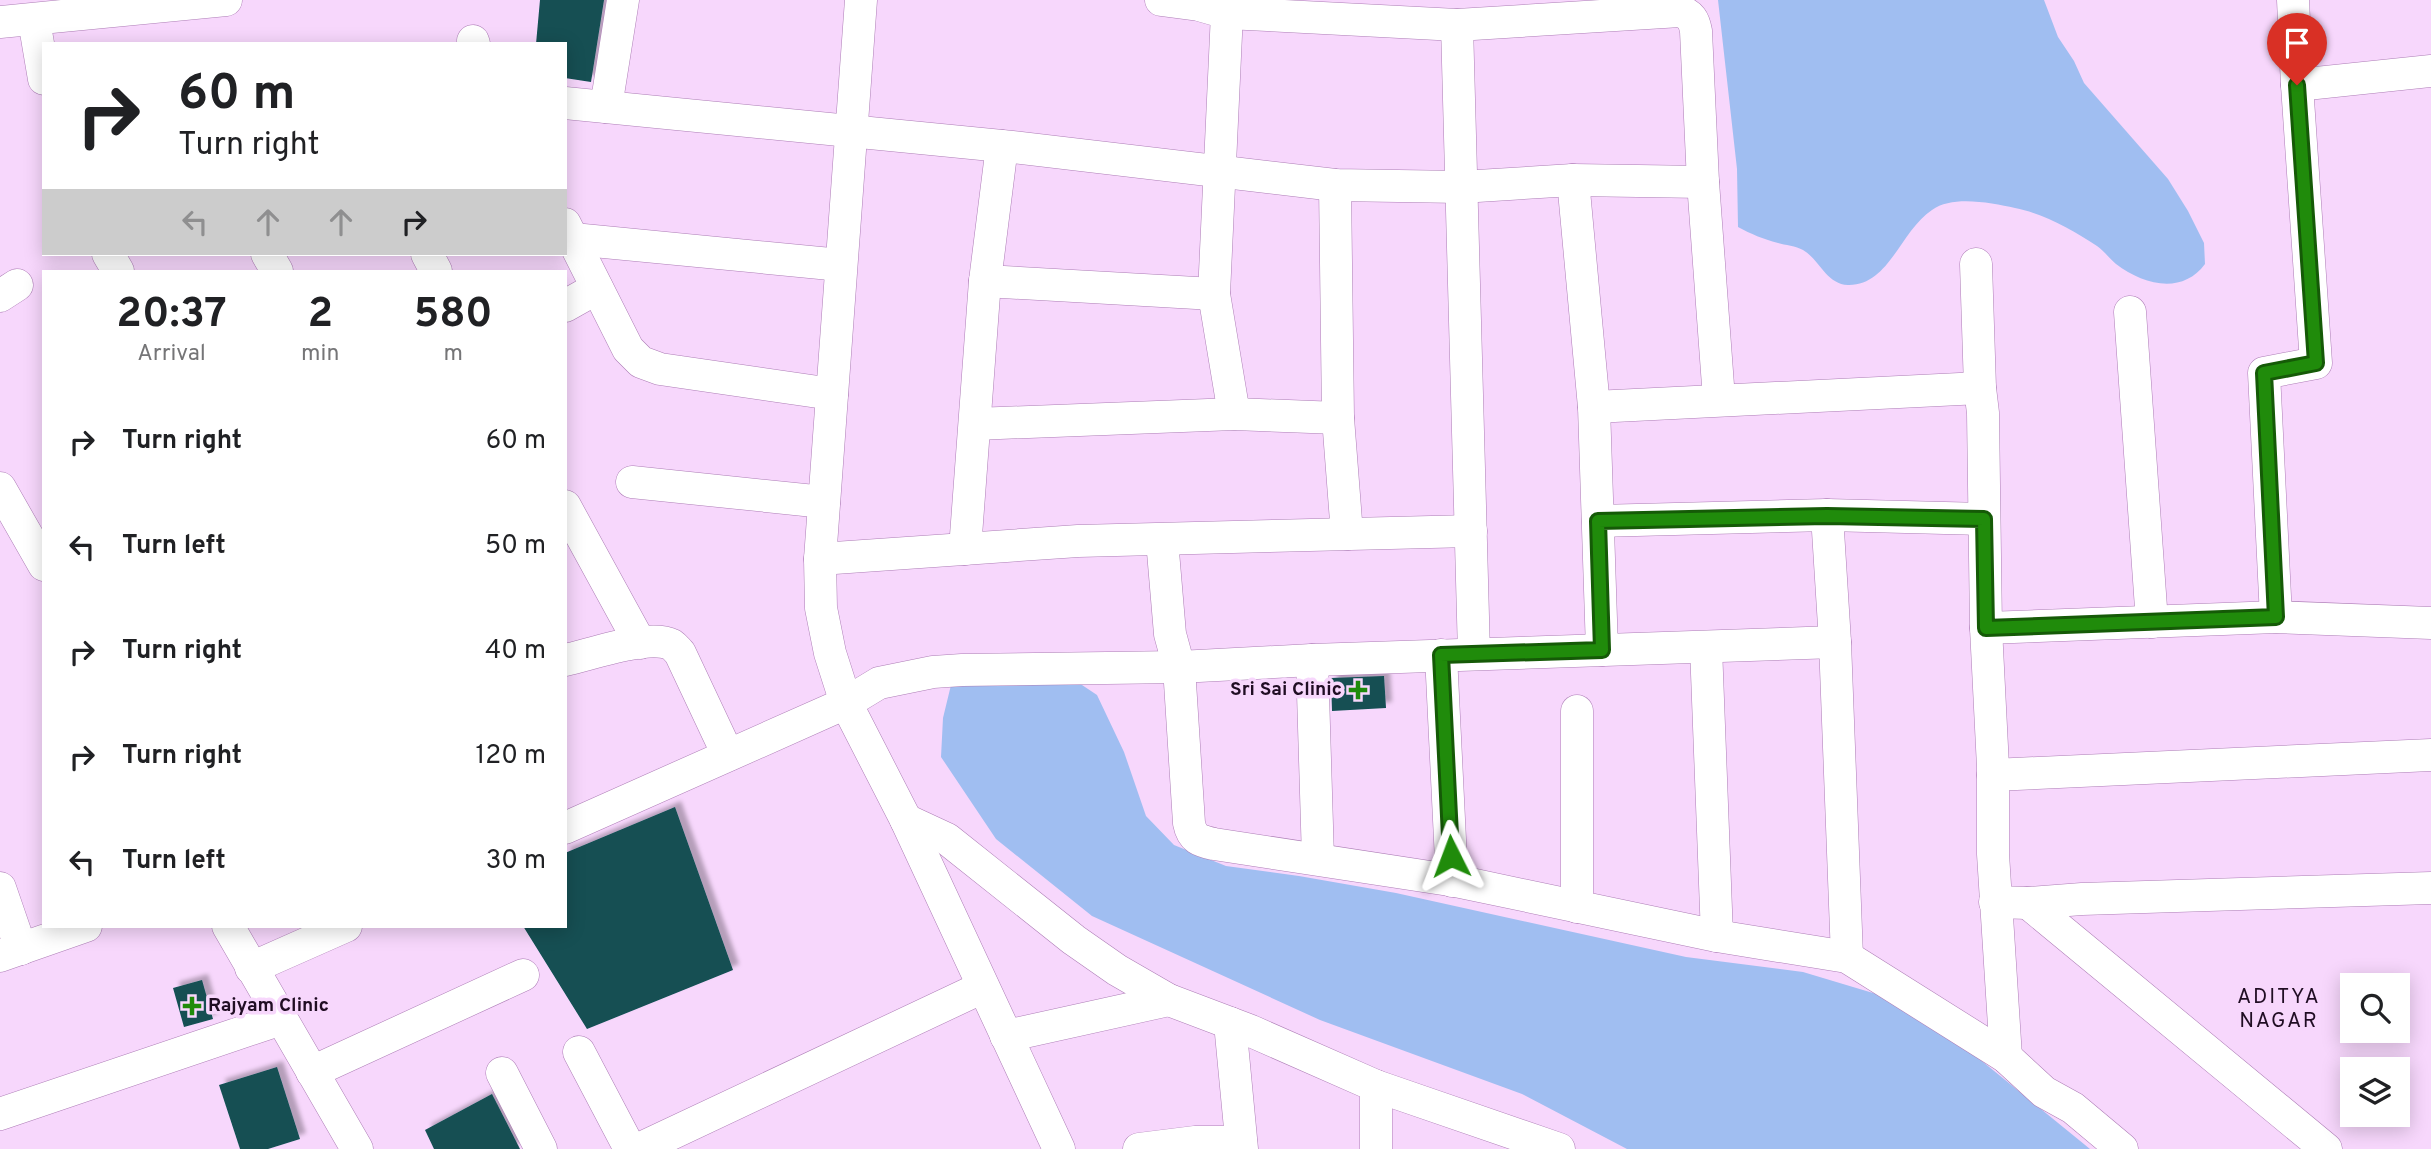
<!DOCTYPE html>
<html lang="en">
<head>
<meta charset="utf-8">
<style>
	body { margin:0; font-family:Overpass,sans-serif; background:#f6f6f6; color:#202124; height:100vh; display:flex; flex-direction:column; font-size:26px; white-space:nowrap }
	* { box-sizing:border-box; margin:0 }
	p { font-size:23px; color:#757577 }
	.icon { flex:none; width:38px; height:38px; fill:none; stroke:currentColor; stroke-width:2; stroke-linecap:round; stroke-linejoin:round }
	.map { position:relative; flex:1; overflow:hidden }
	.sheet { position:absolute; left:42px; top:270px; width:525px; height:658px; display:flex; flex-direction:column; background:#fff; border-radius:0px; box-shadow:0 4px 18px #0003 }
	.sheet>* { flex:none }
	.top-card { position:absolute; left:42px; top:42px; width:525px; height:214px; border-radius:0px; box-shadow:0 4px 18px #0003; background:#fff; color:#202124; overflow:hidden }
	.fabs { position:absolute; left:2340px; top:973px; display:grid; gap:14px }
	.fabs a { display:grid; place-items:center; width:70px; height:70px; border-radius:0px; background:#fff; box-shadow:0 4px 18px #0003; font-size:35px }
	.pin { position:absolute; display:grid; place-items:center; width:60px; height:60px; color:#fff; margin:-72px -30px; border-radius:50% 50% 50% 0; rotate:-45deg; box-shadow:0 0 7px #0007 }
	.pin .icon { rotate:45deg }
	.me { position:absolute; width:77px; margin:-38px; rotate:357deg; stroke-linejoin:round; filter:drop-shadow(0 0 5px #0008) }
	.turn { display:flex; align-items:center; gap:24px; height:147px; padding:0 21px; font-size:32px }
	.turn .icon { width:91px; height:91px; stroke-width:2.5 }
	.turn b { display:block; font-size:49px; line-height:60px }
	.lanes { display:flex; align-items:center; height:66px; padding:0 21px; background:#0003; justify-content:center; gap:35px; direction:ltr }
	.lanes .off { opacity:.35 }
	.eta { display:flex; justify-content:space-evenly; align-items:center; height:119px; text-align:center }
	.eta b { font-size:42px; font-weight:700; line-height:49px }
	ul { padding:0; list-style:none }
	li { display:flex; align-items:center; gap:21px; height:105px; padding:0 21px }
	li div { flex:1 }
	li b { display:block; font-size:26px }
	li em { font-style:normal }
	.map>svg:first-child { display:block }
</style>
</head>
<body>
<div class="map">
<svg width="2431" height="1149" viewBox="0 0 2431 1149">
	<defs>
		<filter id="shadow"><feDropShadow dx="6" dy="-6" stdDeviation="2" flood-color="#0004"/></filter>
	</defs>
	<rect width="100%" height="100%" fill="#f7d7fc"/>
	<g fill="#a0bef1">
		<path d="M 1718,0 L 2044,0 L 2058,37 L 2074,61 L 2084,83 L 2168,179 L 2188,211 L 2204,243 L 2205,264 C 2182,295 2144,285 2116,264 C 2109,258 2104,251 2097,246 C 2073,230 2042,213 2015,208 C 1991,203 1953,195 1932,210 C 1901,230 1889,286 1848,285 C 1826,284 1820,260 1803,250 C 1796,246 1785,245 1778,243 C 1763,239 1751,234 1738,227 L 1737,169 Z"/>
		<polygon points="1061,671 1097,695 1124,752 1146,816 1174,845 1226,866 1299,876 1396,893 1686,957 1803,972 1893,999 1950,1035 2090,1149 1627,1149 1522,1094 1320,1020 1092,916 996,839 941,757 943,718 951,685"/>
	</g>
	<g fill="#124f53" filter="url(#shadow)">
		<polygon points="540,0 604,0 591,82 565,78 565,44 536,44"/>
		<polygon points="1384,676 1386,708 1332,711 1331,678"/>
		<polygon points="675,807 733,970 587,1029 523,926 565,926 565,853"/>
		<polygon points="202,980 213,1019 184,1027 173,988"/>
		<polygon points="277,1067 300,1139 268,1149 240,1149 219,1085"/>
		<polygon points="492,1094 520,1149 434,1149 425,1130"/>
	</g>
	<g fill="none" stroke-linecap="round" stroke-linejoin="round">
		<g stroke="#ad7db6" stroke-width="33">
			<g id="minor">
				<polyline points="861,0 820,559 821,608 830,653 846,703 906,820 1059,1149"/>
				<path d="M 1161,0 L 1199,5 L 1227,13 L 1457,25 L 1680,11 C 1691,15 1694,20 1696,31 L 1703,182 L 1719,399"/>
				<polyline points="1227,13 1214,294 1234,414"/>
				<polyline points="34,20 44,79"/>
				<polyline points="0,22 226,0"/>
				<polyline points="1457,25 1474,654"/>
				<polyline points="473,41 474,44"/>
				<polyline points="2297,85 2431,71"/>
				<polyline points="565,103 1012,147 1335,185 1461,187 1573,180 1703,182"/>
				<polyline points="606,107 623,0"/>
				<polyline points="1573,180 1594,407 1602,650"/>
				<polyline points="1335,185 1338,418 1347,534"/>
				<polyline points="565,224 628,349 641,362 660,369 832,394"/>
				<polyline points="573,239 841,265"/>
				<polyline points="108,254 118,271"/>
				<polyline points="267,254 277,271"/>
				<polyline points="427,254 436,271"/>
				<polyline points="1976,264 1980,388 1983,413 1986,628 1993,767 1993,854 2006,1057"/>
				<polyline points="985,281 1214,294"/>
				<polyline points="0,296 17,285"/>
				<polyline points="565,306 597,288"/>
				<polyline points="2130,312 2152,622"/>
				<polyline points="1594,407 1980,388"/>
				<polyline points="975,424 1234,414 1338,418"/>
				<polyline points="632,482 824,502"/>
				<polyline points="0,488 44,565"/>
				<polyline points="565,506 640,643"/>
				<polyline points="1827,515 1835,642 1847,957"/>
				<polyline points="1598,521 1827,515 1984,519"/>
				<path d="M 1162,540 L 1170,634 L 1179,667 L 1189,823 C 1192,839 1200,841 1214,844 L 1456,881 L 1717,936 L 1847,957 L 2006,1057 L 2044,1092 L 2073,1108 L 2122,1149"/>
				<polyline points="965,549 985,281 1002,146"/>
				<polyline points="820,559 1078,541 1471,531"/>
				<polyline points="2276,617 2264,373 2316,363 2297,85 2293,0"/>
				<polyline points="1986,628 2276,617 2431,623"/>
				<polyline points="1706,647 1717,936"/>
				<polyline points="1441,655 1452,881"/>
				<path d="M 565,660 C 590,655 649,633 672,645 C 675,647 677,650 680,653 L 728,755"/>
				<polyline points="1312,660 1318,859"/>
				<polyline points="1993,775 2431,755"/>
				<polyline points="906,820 947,839 1074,940 1117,970 1169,1000 1251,1031 1376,1086 1559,1149"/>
				<polyline points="565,828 846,703 879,683 933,672 962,670 1179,667 1312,660 1835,642"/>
				<polyline points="0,888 21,949"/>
				<polyline points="1995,902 2028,903 2082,899 2431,888"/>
				<polyline points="2028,903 2326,1149"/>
				<polyline points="1577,907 1577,711"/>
				<polyline points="228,926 357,1149"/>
				<polyline points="0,956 86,926"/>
				<polyline points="251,968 346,926"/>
				<polyline points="1230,1023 1242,1149"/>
				<polyline points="1006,1036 1169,1000"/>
				<polyline points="579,1052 630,1149"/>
				<polyline points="312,1072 523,975"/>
				<polyline points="502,1073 541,1149"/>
				<polyline points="1376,1086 1376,1149"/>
				<polyline points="0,1114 281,1019"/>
				<polyline points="639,1149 983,987"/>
				<polyline points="1139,1149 1195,1142 1241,1142"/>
			</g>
		</g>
		<use href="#minor" stroke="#fff" stroke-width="32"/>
	</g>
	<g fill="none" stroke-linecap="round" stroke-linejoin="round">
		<g stroke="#155a07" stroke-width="18">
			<polyline id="route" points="1451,856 1441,655 1602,650 1598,521 1827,516 1984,519 1986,628 2276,617 2264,373 2316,363 2297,85"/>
		</g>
		<use href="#route" stroke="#208b0b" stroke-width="12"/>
	</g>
	<g fill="#208b0b" stroke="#f7d7fc" stroke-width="2.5">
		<path d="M1354.5 679.5h7v7h7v7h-7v7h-7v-7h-7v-7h7z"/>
		<path d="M188.5 995.5h7v7h7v7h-7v7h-7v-7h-7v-7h7z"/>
	</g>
	<g text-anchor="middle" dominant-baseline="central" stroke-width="7" stroke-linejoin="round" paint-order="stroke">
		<g font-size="19" font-weight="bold" fill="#200d23" stroke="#f7d7fc" text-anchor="end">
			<text x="1342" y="690">Sri Sai Clinic</text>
			<text x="208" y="1006" text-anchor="start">Rajyam Clinic</text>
		</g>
		<g font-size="21" letter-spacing="2" fill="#200d23" stroke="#f7d7fc">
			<text x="2279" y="997">ADITYA<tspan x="2279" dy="24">NAGAR</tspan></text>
		</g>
	</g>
</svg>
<div class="fabs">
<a><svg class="icon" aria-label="search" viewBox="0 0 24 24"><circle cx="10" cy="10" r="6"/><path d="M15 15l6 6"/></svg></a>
<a><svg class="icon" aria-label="layers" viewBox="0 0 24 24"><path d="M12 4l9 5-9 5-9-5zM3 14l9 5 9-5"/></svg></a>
</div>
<div class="pin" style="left:2297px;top:85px;background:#d93025"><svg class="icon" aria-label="arrive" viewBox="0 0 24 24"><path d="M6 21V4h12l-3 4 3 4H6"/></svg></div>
<svg class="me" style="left:1451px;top:856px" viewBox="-20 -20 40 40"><path d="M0-17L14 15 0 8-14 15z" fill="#208b0b" stroke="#fff" stroke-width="4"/></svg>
<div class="top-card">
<div class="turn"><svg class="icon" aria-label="right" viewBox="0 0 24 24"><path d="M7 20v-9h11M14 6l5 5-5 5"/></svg><div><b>60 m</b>Turn right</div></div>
<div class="lanes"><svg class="icon off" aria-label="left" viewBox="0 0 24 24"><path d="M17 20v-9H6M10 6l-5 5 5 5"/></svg><svg class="icon off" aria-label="ahead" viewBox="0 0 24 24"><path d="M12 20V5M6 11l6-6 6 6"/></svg><svg class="icon off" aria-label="ahead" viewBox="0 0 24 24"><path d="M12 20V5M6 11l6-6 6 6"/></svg><svg class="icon" aria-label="right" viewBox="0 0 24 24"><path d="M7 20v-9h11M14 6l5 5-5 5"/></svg></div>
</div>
<section class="sheet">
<div class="eta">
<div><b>20:37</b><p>Arrival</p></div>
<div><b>2</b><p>min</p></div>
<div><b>580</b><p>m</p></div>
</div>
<ul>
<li><svg class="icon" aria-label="right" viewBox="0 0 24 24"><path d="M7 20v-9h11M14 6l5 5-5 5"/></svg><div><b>Turn right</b></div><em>60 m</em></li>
<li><svg class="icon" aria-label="left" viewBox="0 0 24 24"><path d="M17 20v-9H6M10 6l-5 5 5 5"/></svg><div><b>Turn left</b></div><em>50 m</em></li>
<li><svg class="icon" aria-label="right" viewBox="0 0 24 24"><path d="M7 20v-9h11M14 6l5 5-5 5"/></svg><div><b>Turn right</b></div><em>40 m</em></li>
<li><svg class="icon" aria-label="right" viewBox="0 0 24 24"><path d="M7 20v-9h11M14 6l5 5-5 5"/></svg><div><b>Turn right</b></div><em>120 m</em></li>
<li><svg class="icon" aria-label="left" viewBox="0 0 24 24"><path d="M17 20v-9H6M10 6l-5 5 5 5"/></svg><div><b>Turn left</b></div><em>30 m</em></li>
</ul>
</section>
</div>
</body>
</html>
